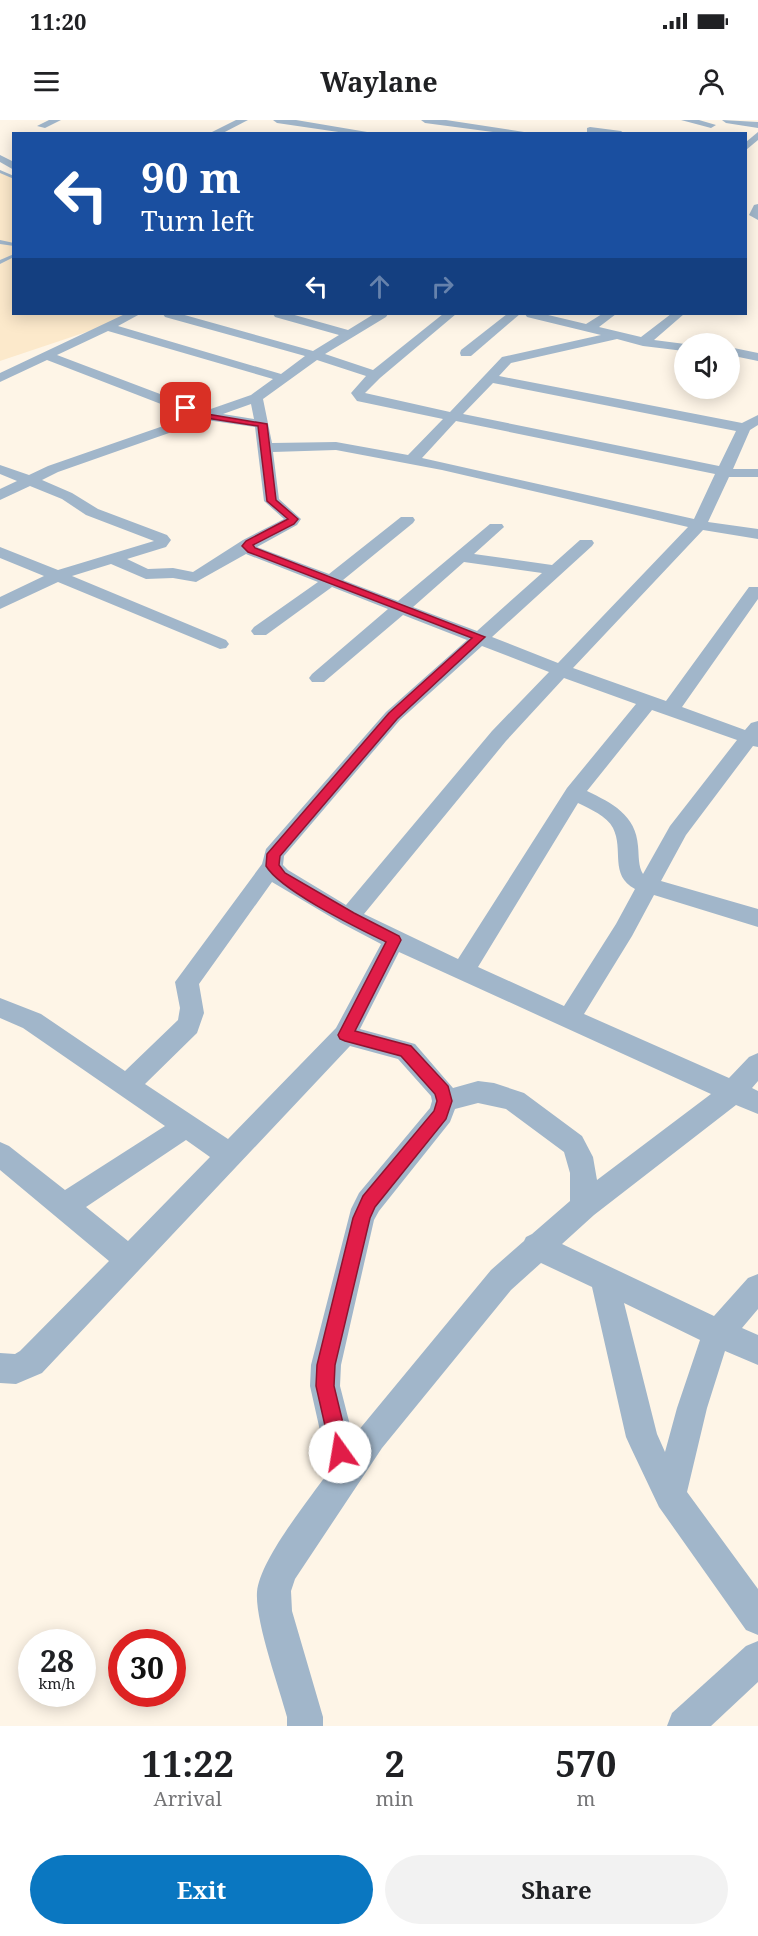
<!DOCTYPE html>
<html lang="en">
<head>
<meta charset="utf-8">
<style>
	body { margin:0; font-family:"Noto Serif",serif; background:#f2f2f2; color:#202124; height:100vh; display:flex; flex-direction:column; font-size:22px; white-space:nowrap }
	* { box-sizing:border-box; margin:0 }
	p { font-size:20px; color:#757577 }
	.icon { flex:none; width:33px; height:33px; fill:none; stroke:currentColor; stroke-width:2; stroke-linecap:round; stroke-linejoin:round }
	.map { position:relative; height:1606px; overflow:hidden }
	.drawer { display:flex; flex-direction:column; background:#fff; flex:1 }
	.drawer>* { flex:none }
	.hud { position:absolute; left:12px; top:12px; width:735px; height:183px; border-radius:0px; box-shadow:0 3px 15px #0003; background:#1a4fa0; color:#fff; overflow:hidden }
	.buttons { position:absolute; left:674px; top:213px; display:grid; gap:12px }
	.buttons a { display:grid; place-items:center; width:66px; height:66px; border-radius:50%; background:#fff; box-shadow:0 3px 15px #0003; font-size:30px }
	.speed { position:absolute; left:18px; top:1509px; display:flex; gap:12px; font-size:30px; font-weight:700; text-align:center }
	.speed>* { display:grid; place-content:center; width:78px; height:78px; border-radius:50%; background:#fff; box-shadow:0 3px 15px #0003; line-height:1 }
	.speed small { font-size:15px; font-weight:400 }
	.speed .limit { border:9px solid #d22; background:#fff; color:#111 }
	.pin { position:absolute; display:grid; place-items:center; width:51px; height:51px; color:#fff; margin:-26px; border-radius:12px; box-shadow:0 3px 9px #0006 }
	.me { position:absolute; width:66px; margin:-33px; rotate:347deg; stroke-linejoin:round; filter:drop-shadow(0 0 4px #0008) }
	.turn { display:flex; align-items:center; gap:21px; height:126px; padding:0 30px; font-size:27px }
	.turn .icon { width:78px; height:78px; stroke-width:2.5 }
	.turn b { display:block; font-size:42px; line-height:51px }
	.lanes { display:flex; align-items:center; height:57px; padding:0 30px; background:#0003; justify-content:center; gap:30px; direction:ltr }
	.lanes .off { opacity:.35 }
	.eta { display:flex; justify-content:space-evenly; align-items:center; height:102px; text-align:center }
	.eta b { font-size:36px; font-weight:700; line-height:42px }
	.primary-button { display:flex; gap:12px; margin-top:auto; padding:12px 30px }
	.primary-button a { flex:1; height:69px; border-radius:36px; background:#0a77c1; color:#fff; font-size:24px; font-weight:700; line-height:69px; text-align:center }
	.primary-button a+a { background:#f2f2f2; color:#202124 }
	.status { display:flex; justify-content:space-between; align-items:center; height:42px; padding:0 30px; background:#fff; direction:ltr }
	.status svg { height:16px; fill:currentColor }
	header { display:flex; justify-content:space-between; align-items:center; height:78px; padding:0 30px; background:#fff; font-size:27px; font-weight:700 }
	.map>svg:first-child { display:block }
</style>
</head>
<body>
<div class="status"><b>11:20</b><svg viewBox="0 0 49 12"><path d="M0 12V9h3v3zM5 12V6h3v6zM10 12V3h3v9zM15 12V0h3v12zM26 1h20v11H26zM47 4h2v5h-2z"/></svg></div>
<header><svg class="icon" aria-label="menu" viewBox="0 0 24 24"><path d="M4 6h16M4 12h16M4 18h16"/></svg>Waylane<svg class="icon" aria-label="person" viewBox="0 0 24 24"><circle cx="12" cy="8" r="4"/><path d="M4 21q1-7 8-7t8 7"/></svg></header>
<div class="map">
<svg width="758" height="1606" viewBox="0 0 758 1606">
	<rect width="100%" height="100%" fill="#fef5e7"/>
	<polygon fill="#fce9cb" points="0,50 13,59 14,194 140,194 0,241"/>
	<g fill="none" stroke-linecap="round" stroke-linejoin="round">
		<g fill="#a1b6ca" fill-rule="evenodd">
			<polygon points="0,50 14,56 14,59 0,53"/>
			<polygon points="0,120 14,123 14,126 0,124"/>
			<polygon points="14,134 14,137 0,144 0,140"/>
		</g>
		<g fill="#a1b6ca" fill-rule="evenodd">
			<polygon points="49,0 61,0 45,8 37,6"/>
			<polygon points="236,0 248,0 221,14 208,14"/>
			<polygon points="273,0 296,0 379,14 352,14 277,3"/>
			<polygon points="421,0 446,0 537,14 508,14 425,3"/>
			<polygon points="681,0 699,0 716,5 711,8"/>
			<polygon points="722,0 758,2 758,8 726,3"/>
			<polygon points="590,7 621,11 625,14 587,12 587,8"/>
			<polygon points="758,12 758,20 746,30 746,22"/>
			<polygon points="0,35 14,42 14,50 0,42"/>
			<polygon points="758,84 758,100 749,95 754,85"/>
			<path d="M 125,194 L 140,194 L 118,206 L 281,254 L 305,236 L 165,197 L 163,194 L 181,194 L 313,231 L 339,215 L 275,197 L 273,194 L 291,194 L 348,210 L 374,194 L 388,194 L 386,197 L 325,234 L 373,250 L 443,194 L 456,194 L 380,258 L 365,273 L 450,292 L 502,237 L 601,215 L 527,197 L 525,194 L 544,194 L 586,204 L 602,194 L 616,194 L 599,207 L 641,217 L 671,194 L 684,194 L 654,220 L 685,224 L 684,231 L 643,226 L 617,219 L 511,243 L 499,256 L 742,303 L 758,295 L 758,305 L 750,310 L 733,349 L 758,349 L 758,357 L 729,357 L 708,402 L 758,409 L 758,419 L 703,410 L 573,548 L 666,581 L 749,467 L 758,467 L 758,479 L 682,587 L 745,610 L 751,603 L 758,601 L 758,627 L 753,626 L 686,715 L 661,761 L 758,789 L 758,807 L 654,775 L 632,816 L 584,894 L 729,958 L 749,937 L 758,933 L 758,961 L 752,968 L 758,971 L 758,994 L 736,985 L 594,1095 L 562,1124 L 714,1196 L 748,1158 L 758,1154 L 758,1189 L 742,1208 L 758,1215 L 758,1245 L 725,1231 L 707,1288 L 687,1372 L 758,1469 L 758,1515 L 746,1510 L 659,1387 L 631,1328 L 626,1317 L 592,1167 L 541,1143 L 511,1170 L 382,1328 L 295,1459 L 291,1471 L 292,1491 L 323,1597 L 323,1606 L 287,1606 L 287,1597 C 279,1567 255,1501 257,1472 C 260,1439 309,1380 329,1351 L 310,1266 L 311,1245 L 351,1089 L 359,1073 L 430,988 L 432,981 L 431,976 L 398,939 L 350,926 L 42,1253 L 16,1264 L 0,1263 L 0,1233 L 15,1234 L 20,1231 L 109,1141 L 0,1050 L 0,1022 L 9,1026 L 65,1070 L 165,1006 L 23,908 L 0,898 L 0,878 L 41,894 L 125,951 L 178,900 L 180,888 L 175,862 L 262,744 L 266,729 L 386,592 L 467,520 L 403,495 L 324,562 L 312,562 L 309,558 L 312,554 L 388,489 L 332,467 L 266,515 L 254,515 L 251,511 L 254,507 L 318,462 L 246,434 L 196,462 L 173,458 L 146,459 L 111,444 L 72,456 L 226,520 L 229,524 L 226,528 L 220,529 L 58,462 L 0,489 L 0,477 L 44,456 L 0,438 L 0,427 L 58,450 L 154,421 L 86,395 L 62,379 L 30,366 L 0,380 L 0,369 L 17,361 L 0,354 L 0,345 L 29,355 L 48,346 L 192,296 L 47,240 L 0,262 L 0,253 ZM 108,211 L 273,259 L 251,275 L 205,291 L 57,235 ZM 317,240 L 366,256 L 351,273 L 357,281 L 443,299 L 408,335 L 336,322 L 272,323 L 263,279 ZM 493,263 L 736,311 L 719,346 L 463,294 ZM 251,284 L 254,299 L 223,294 ZM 206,300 L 255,307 L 264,381 L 284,399 L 243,420 L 193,452 L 173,448 L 148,449 L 127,439 L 166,427 L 171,420 L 167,415 L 98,389 L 72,373 L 42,360 L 58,352 ZM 456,301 L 715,354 L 694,399 L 422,338 ZM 336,330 L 442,350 L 688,407 L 558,543 L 492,517 L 592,426 L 594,423 L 592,420 L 580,420 L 552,445 L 474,434 L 504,407 L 502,404 L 490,404 L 398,481 L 343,460 L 413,403 L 415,400 L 413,397 L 401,397 L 329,454 L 257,427 L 297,405 L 301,399 L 279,379 L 273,332 ZM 464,442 L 542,453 L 477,511 L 413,487 ZM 482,526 L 549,552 L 492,611 L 346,785 L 288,750 L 283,745 L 284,736 L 400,600 ZM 564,558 L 636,584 L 567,668 L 458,839 L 364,794 L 506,621 ZM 652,590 L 737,620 L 670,706 L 643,754 C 638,746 639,736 638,726 C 636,695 612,683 587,671 ZM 578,683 C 590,689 607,696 613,708 C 624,730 609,755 635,769 L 616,804 L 564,886 L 478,847 ZM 272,762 L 341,803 L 381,824 L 336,908 L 228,1019 L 145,964 L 197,913 L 204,893 L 199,864 ZM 399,832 L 711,974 L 597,1060 L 593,1037 L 582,1016 L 524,973 L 494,963 L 478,961 L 453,968 L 415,924 L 360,909 ZM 478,983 L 506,989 L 564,1032 L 570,1053 L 570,1081 L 532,1114 L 526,1117 L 524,1121 L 491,1150 L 353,1317 L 340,1266 L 341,1245 L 374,1100 L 379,1091 L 450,1002 L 455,989 ZM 186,1020 L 210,1037 L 128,1121 L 86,1087 ZM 624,1183 L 700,1220 L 677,1288 L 665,1332 L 657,1314 Z"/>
			<polygon points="507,194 520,194 471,236 461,236 460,233 461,230"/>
			<polygon points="729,227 758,233 758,241 729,235"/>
			<polygon points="758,1521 758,1562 711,1606 667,1606 672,1593 746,1526"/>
		</g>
	</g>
	<path fill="#e11d48" stroke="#92132f" stroke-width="1.5" d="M 186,286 L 207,294 L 267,304 L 276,380 L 298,399 L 294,404 L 253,425 L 255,428 L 485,517 L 397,599 L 280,736 L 279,745 L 285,753 L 354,793 L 399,816 L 401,820 L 355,911 L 411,926 L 448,966 L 452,981 L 446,999 L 375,1087 L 370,1098 L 335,1245 L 334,1266 L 350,1332 L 347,1339 L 340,1342 L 334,1339 L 331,1332 L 316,1266 L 317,1245 L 353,1098 L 363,1076 L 434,991 L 437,981 L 435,974 L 401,936 L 345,921 L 340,919 L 338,915 L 386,822 C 358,808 281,771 266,746 L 267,734 L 389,593 L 472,518 L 248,432 L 242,426 L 246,421 L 288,399 L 267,381 L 258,306 L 206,298 L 183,290 L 181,288 Z"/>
</svg>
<div class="buttons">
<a><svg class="icon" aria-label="sound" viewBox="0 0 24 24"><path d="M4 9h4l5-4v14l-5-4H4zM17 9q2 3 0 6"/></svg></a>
</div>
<div class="speed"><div>28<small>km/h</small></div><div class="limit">30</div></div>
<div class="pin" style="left:186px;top:288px;background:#d93025"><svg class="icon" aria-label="arrive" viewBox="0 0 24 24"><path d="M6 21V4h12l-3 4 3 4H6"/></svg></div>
<svg class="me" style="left:340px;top:1332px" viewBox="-20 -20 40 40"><circle r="19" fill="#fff"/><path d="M0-13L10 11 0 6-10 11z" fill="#e11d48"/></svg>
<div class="hud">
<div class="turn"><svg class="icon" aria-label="left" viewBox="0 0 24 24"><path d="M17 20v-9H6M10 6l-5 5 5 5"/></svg><div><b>90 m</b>Turn left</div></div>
<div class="lanes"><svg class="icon" aria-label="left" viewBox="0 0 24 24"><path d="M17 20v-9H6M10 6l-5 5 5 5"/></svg><svg class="icon off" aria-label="ahead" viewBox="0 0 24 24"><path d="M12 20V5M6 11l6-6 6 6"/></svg><svg class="icon off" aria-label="right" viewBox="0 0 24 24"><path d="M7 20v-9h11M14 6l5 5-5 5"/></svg></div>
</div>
</div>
<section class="drawer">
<div class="eta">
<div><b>11:22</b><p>Arrival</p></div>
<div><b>2</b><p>min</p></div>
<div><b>570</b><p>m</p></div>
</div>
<div class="primary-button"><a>Exit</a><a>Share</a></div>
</section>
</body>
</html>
